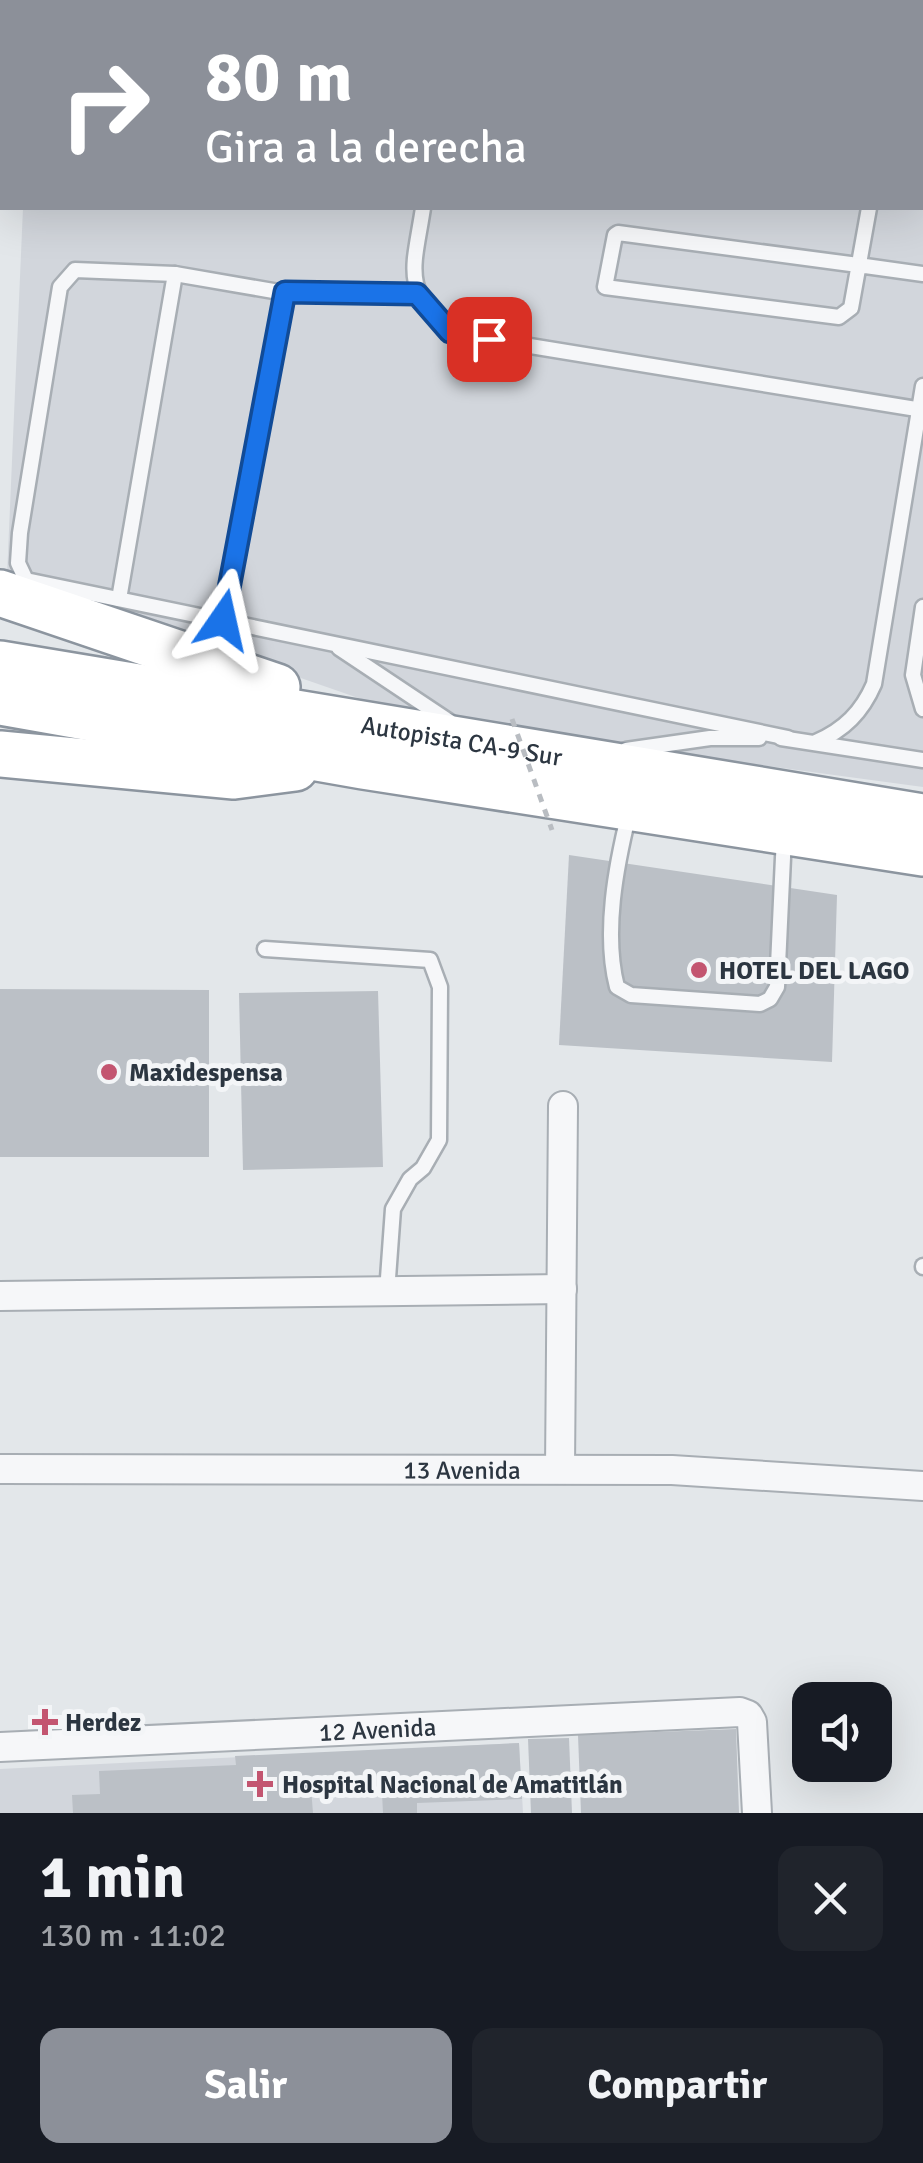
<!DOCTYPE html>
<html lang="es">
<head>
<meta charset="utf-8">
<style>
	body { margin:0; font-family:Signika,sans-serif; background:#20242c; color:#f1f3f6; height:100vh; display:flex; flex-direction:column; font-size:38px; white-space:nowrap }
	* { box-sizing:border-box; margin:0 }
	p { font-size:32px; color:#9ea1a6 }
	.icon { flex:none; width:55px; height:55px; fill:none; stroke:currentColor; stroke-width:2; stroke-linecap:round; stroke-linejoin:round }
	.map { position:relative; height:1813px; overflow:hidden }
	.drawer { display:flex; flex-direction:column; background:#171b24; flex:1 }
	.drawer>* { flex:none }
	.top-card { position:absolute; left:0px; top:0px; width:925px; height:210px; box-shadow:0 10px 40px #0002; background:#8c9099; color:#fff; overflow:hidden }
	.tools { position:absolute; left:792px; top:1682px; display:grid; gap:20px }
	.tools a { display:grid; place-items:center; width:100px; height:100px; border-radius:20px; background:#171b24; box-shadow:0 10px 40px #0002; font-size:50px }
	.pin { position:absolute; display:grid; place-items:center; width:85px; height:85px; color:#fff; margin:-42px; border-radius:20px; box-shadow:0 5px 15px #0006 }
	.me { position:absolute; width:110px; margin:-55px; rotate:11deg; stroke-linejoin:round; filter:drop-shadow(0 0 8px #0008) }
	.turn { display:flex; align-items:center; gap:35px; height:210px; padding:0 40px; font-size:45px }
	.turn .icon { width:130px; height:130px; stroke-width:2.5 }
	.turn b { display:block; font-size:70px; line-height:85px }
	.round { display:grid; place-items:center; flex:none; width:105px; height:105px; border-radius:20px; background:#20242c }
	.summary { display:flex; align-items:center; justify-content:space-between; height:170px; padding:0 40px }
	h1 { font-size:60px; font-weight:700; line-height:75px }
	.primary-button { display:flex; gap:20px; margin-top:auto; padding:20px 40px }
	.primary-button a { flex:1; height:115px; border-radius:20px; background:#8c9099; color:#fff; font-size:40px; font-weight:700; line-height:115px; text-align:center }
	.primary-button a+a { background:#20242c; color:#f1f3f6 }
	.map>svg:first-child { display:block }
</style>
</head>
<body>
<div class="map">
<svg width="923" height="1813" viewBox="0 0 923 1813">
	<rect width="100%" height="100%" fill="#e3e7ea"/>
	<g fill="#d2d6dc">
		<polygon points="0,0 923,0 923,787 487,728 367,701 7,576 23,208 922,208 922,2 2,2 2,111"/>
		<polygon points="519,1743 523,1813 0,1813 0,1769"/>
	</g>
	<g fill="#bbc0c6">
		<polygon points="569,855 837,895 832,1062 559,1045"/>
		<polygon points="0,989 209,990 209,1157 0,1157"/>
		<polygon points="378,991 383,1167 243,1170 239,993"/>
		<polygon points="736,1729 739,1813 581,1813 578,1735"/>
		<polygon points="569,1738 572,1813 531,1813 528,1739"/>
		<polygon points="519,1743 522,1799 417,1803 417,1813 383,1813 382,1793 364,1794 363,1778 331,1780 332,1787 311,1788 313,1813 73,1813 72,1795 100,1794 99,1771 236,1765 235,1756"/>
	</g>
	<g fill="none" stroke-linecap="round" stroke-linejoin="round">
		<g stroke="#a8aeb4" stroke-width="19">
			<g id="service">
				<polyline points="455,2 456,0"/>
				<path d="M 423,208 C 414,268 401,287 450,333 L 923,410"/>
				<polyline points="869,208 851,308 839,317 605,287 615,235 618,233 858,265 923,274"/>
				<polyline points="417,294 285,293 175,274 75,270 60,287 20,533 18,563 26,580 788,738"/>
				<polyline points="119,599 175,274"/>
				<polyline points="923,607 913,675 923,709"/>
				<polyline points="223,620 285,293"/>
				<polyline points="339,648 450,722"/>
				<polyline points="781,738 923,760"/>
				<path d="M 816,742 C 844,730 862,712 874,684 L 923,386"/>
				<polyline points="626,750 710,738 759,738"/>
				<path d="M 629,813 C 616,866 603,933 617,987 L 631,995 L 760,1004 L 770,999 L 777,987 L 784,836"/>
				<polyline points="265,949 430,960 440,987 439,1140 423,1168 410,1179 393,1209 387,1292"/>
				<polyline points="923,1266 923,1267"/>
			</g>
		</g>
		<g stroke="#a8aeb4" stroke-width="32">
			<g id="minor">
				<polyline points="0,1296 562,1289"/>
				<path id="s1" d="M 0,1469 L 672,1470 L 923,1486"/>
				<polyline points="560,1469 563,1106"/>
				<path id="s2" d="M 0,1747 L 740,1712 L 748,1715 L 752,1722 L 757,1813"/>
			</g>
		</g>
		<g stroke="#8c959f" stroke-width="50">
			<g id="trunk">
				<polyline points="0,593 277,687"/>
				<path id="s3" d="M 0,664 L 923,817"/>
				<polyline points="0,702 363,766 923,853"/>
				<polyline points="0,754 234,776 295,768"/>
			</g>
		</g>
		<use href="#service" stroke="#f6f7f9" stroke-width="14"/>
		<use href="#minor" stroke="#f6f7f9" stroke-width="28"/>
		<use href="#trunk" stroke="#fff" stroke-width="45"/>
		<polyline stroke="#b9bdc2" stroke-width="5" stroke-dasharray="8 8" stroke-linecap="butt" points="512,719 552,830"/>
	</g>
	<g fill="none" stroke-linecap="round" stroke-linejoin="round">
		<g stroke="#114b97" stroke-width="25">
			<polyline id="route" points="223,620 285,292 417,294 450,332 489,339"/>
		</g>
		<use href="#route" stroke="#1a73e8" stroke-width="18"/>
	</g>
	<g fill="#c35570" stroke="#f3f5f7" stroke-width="4">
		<circle cx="699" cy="970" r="10"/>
		<circle cx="109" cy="1072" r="10"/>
		<path d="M40 1707h10v10h10v10h-10v10h-10v-10h-10v-10h10z"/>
		<path d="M255 1769h10v10h10v10h-10v10h-10v-10h-10v-10h10z"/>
	</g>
	<g text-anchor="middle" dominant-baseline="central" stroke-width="10" stroke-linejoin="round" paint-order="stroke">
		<g font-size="25" fill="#2c3641" stroke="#f3f5f7">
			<text stroke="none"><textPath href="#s3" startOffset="468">Autopista CA-9 Sur</textPath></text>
			<text stroke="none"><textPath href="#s1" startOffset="462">13 Avenida</textPath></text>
			<text stroke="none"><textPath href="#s2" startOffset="378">12 Avenida</textPath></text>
		</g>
		<g font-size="25" font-weight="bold" fill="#2c3641" stroke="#f3f5f7" text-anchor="start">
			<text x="719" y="970">HOTEL DEL LAGO</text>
			<text x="129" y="1072">Maxidespensa</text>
			<text x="65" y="1722">Herdez</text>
			<text x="282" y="1784">Hospital Nacional de Amatitlán</text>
		</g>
	</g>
</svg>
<div class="tools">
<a><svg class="icon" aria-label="sound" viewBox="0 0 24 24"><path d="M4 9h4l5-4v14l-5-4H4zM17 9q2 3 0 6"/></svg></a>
</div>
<div class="pin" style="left:489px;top:339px;background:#d93025"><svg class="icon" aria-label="arrive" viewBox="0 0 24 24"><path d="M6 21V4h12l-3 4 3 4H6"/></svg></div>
<svg class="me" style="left:223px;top:620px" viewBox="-20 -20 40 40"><path d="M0-17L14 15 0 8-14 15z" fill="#1a73e8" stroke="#fff" stroke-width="4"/></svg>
<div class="top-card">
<div class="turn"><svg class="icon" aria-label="right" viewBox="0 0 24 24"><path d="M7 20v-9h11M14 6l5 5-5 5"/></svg><div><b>80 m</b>Gira a la derecha</div></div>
</div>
</div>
<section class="drawer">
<div class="summary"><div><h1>1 min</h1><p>130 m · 11:02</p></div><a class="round"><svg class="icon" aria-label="close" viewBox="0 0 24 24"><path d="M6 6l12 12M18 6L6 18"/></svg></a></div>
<div class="primary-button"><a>Salir</a><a>Compartir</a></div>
</section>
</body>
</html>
